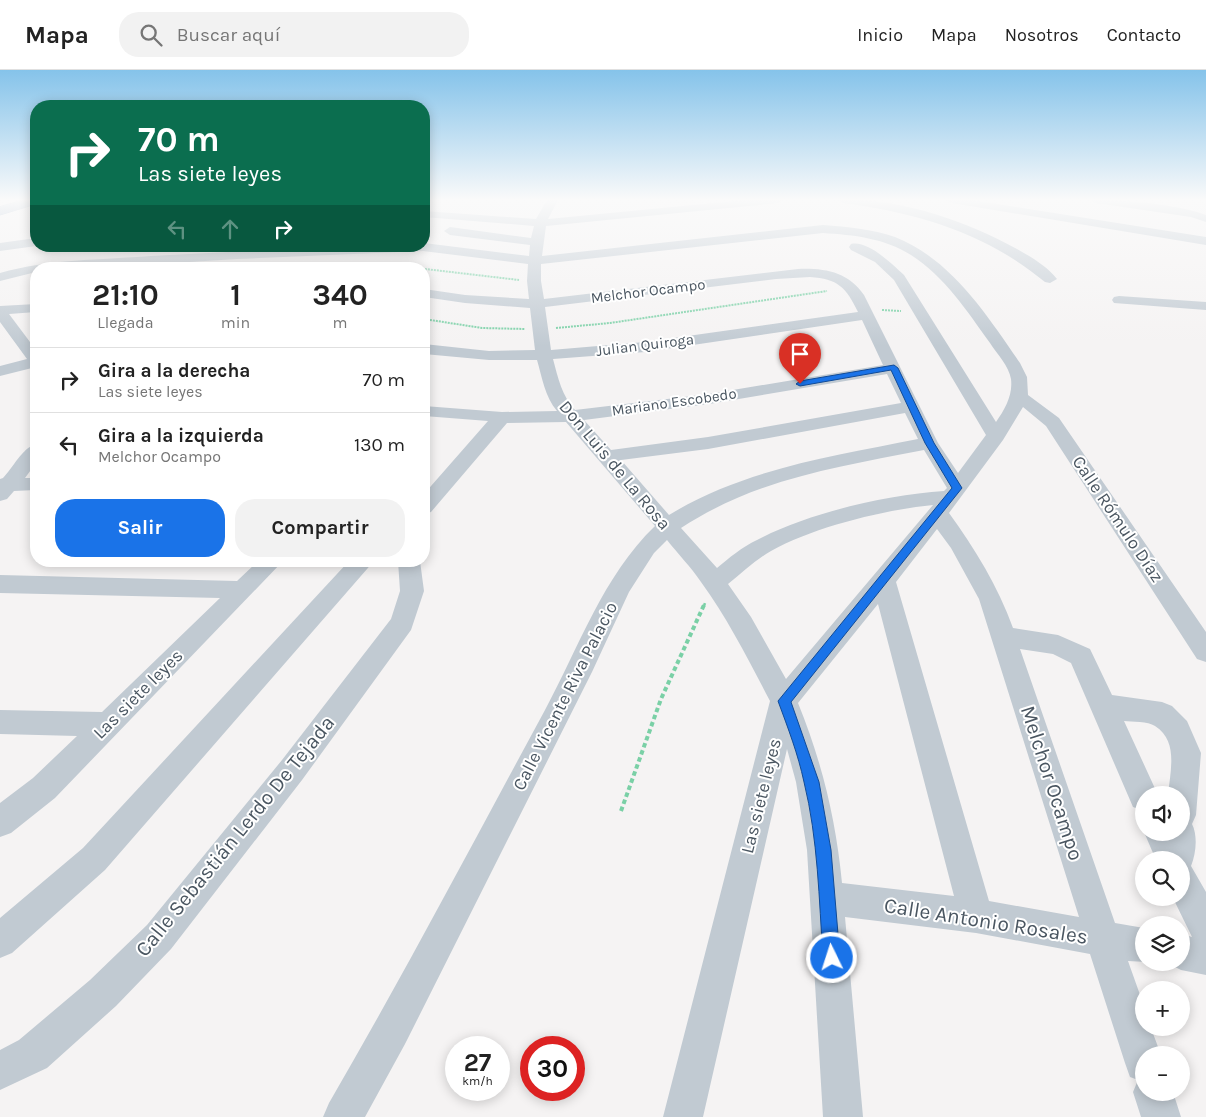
<!DOCTYPE html>
<html lang="es">
<head>
<meta charset="utf-8">
<style>
	body { margin:0; font-family:Karla,sans-serif; background:#f2f2f2; color:#222; height:100vh; display:flex; flex-direction:column; font-size:19px; white-space:nowrap }
	* { box-sizing:border-box; margin:0 }
	p { font-size:16px; color:#767676 }
	.icon { flex:none; width:28px; height:28px; fill:none; stroke:currentColor; stroke-width:2; stroke-linecap:round; stroke-linejoin:round }
	.map { position:relative; flex:1; overflow:hidden }
	.sheet { position:absolute; left:30px; top:192px; width:400px; height:305px; display:flex; flex-direction:column; background:#fff; border-radius:20px; box-shadow:0 2px 12px #0003 }
	.sheet>* { flex:none }
	.guide { position:absolute; left:30px; top:30px; width:400px; height:152px; border-radius:20px; box-shadow:0 2px 12px #0003; background:#0b6e4f; color:#fff; overflow:hidden }
	.tools { position:absolute; left:1135px; top:716px; display:grid; gap:10px }
	.tools a { display:grid; place-items:center; width:55px; height:55px; border-radius:50%; background:#fff; box-shadow:0 2px 12px #0003; font-size:25px }
	.speed { position:absolute; left:445px; top:966px; display:flex; gap:10px; font-size:25px; font-weight:700; text-align:center }
	.speed>* { display:grid; place-content:center; width:65px; height:65px; border-radius:50%; background:#fff; box-shadow:0 2px 12px #0003; line-height:1 }
	.speed small { font-size:12px; font-weight:400 }
	.speed .limit { border:8px solid #d22; background:#fff; color:#111 }
	.pin { position:absolute; display:grid; place-items:center; width:42px; height:42px; color:#fff; margin:-51px -21px; border-radius:50% 50% 50% 0; rotate:-45deg; box-shadow:0 0 5px #0007 }
	.pin .icon { rotate:45deg }
	.me { position:absolute; width:55px; margin:-28px; rotate:356deg; stroke-linejoin:round; filter:drop-shadow(0 0 4px #0008) }
	.turn { display:flex; align-items:center; gap:18px; height:105px; padding:0 25px; font-size:22px }
	.turn .icon { width:65px; height:65px; stroke-width:2.5 }
	.turn b { display:block; font-size:35px; line-height:42px }
	.lanes { display:flex; align-items:center; height:48px; padding:0 25px; background:#0003; justify-content:center; gap:25px; direction:ltr }
	.lanes .off { opacity:.35 }
	.eta { display:flex; justify-content:space-evenly; align-items:center; height:85px; text-align:center }
	.eta b { font-size:30px; font-weight:700; line-height:35px }
	.primary-button { display:flex; gap:10px; margin-top:auto; padding:10px 25px }
	.primary-button a { flex:1; height:58px; border-radius:20px; background:#1a73e8; color:#fff; font-size:20px; font-weight:700; line-height:58px; text-align:center }
	.primary-button a+a { background:#f2f2f2; color:#222 }
	ul { padding:0; list-style:none }
	li { display:flex; align-items:center; gap:15px; height:65px; padding:0 25px; border-top:1px solid #e0e0e0 }
	li div { flex:1 }
	li b { display:block; font-size:19px }
	li em { font-style:normal }
	header { display:flex; align-items:center; gap:30px; box-sizing:border-box; height:70px; padding:0 25px; background:#fff; border-bottom:1px solid #e0e0e0 }
	header strong { font-size:24px }
	nav { display:flex; gap:28px; margin-inline-start:auto; font-size:18px }
	.search { width:350px; height:45px; background:#f2f2f2; display:flex; align-items:center; gap:12px; box-sizing:border-box; padding:0 18px; border-radius:20px; color:#767676; font-size:19px }
	.map>svg:first-child { display:block }
</style>
</head>
<body>
<header>
<strong>Mapa</strong>
<div class="search"><svg class="icon" aria-label="search" viewBox="0 0 24 24"><circle cx="10" cy="10" r="6"/><path d="M15 15l6 6"/></svg>Buscar aquí</div>
<nav><a>Inicio</a><a>Mapa</a><a>Nosotros</a><a>Contacto</a></nav>
</header>
<div class="map">
<svg width="1206" height="1047" viewBox="0 0 1206 1047">
	<rect width="100%" height="100%" fill="#f5f3f3"/>
	<g fill="none" stroke-linecap="round" stroke-linejoin="round">
		<g stroke="#7690ad" stroke-width="1">
			<polygon id="highway" points="23,130 36,130 36,134 0,145 0,137"/>
		</g>
		<g stroke="#7ad0a6" stroke-width="2" stroke-dasharray="2 1" stroke-linecap="butt">
			<polyline points="350,199 417,198 519,210"/>
			<polyline points="882,240 901,241"/>
			<polyline points="424,249 482,258 525,259"/>
			<polyline points="556,258 610,253 827,221"/>
		</g>
		<polyline stroke="#7ad0a6" stroke-width="2.5" stroke-dasharray="3 2.5" stroke-linecap="butt" points="704,536 705,533"/>
		<polyline stroke="#7ad0a6" stroke-width="4" stroke-dasharray="4.5 3" stroke-linecap="butt" points="621,741 661,629 704,535"/>
		<g fill="#c1cad2" fill-rule="evenodd">
			<path d="M 547,130 L 558,130 L 548,149 L 745,130 L 784,130 L 778,133 L 546,156 L 542,186 L 823,155 C 847,157 872,159 895,167 C 951,189 987,245 1020,293 L 1027,307 L 1028,325 L 1059,348 L 1206,562 L 1206,592 L 1197,589 L 1046,356 L 1023,337 L 1003,370 L 949,443 C 975,479 998,516 1013,558 L 1058,565 L 1090,579 L 1112,625 L 1162,632 L 1172,636 L 1187,651 L 1201,683 L 1196,745 L 1192,754 C 1198,766 1196,784 1191,796 L 1206,822 L 1206,905 L 1181,900 L 1169,894 L 1168,892 L 1181,892 L 1181,864 L 1192,867 L 1173,828 L 1181,828 L 1181,790 L 1156,790 L 1144,762 L 1181,762 L 1181,725 L 1168,725 C 1170,702 1179,671 1155,656 C 1148,651 1132,652 1124,651 L 1158,725 L 1144,725 L 1144,741 L 1133,737 L 1071,593 L 1053,584 L 1020,579 L 1115,853 L 1144,858 L 1144,892 L 1147,892 L 1128,891 L 1144,936 L 1144,958 L 1151,958 L 1161,985 L 1144,985 L 1144,1022 L 1173,1022 L 1181,1047 L 1141,1047 L 1133,1022 L 1138,1010 L 1130,1007 L 1125,993 L 1090,884 L 976,863 L 845,847 L 863,1047 L 823,1047 L 807,780 L 796,712 L 787,679 L 703,1047 L 663,1047 L 770,631 C 749,591 728,549 701,512 C 691,497 678,484 667,470 L 654,483 L 629,522 L 592,602 L 405,974 L 365,1047 L 323,1047 L 329,1033 C 404,904 474,771 545,640 C 579,577 603,506 655,456 L 566,352 L 507,353 L 431,442 L 424,444 L 424,424 L 488,351 L 424,346 L 424,336 L 502,342 L 557,341 C 545,327 542,307 537,290 L 489,290 L 424,284 L 424,274 L 489,281 L 535,280 L 530,238 L 465,233 L 424,227 L 424,219 L 465,225 L 529,229 L 527,211 L 528,194 L 423,181 L 237,189 L 78,199 L 36,199 L 36,202 L 0,211 L 0,203 C 49,189 100,190 151,186 C 242,181 332,176 424,176 L 424,173 L 529,186 L 530,175 L 450,165 L 444,161 L 450,157 L 531,168 L 534,156 L 424,147 L 424,141 L 536,149 ZM 823,163 C 854,165 884,168 911,185 C 945,207 967,241 990,273 C 997,284 1009,296 1011,309 C 1013,325 1005,339 996,352 L 904,205 C 892,194 868,170 851,174 L 849,177 L 851,180 L 875,192 L 894,210 L 986,365 L 958,403 L 938,373 L 864,225 C 848,202 825,198 798,199 L 544,229 L 541,211 L 541,194 ZM 810,207 C 838,209 846,217 858,242 L 645,272 L 551,280 L 545,237 L 776,209 ZM 862,250 L 883,295 L 709,324 L 575,340 C 562,326 558,308 553,289 L 645,282 ZM 887,304 L 901,333 L 708,367 L 611,380 L 584,350 L 709,334 ZM 905,343 L 918,369 C 833,386 744,399 669,445 L 621,390 L 708,379 ZM 924,380 L 947,418 L 944,421 C 886,425 808,443 757,470 C 742,477 729,488 717,498 L 681,458 C 756,409 837,397 924,380 ZM 933,435 L 786,609 L 751,547 L 728,514 C 742,503 755,490 771,481 C 814,457 883,440 933,435 ZM 937,459 L 951,478 L 979,529 L 1079,847 L 989,831 L 896,512 ZM 878,534 L 954,826 L 842,813 C 836,750 822,692 798,633 Z"/>
			<path d="M 837,130 C 898,127 964,150 1017,179 C 1031,187 1047,196 1057,209 L 1050,213 L 1045,212 C 986,163 918,143 843,133 Z"/>
			<polygon points="946,130 972,130 1206,167 1206,175 952,133"/>
			<path d="M 1090,130 C 1120,129 1178,134 1206,145 L 1206,152 L 1191,147 L 1096,133 Z"/>
			<polygon points="36,168 36,176 0,181 0,173"/>
			<polygon points="1119,226 1206,232 1206,240 1114,233 1112,230 1114,227"/>
			<polygon points="36,234 36,242 9,244 36,280 36,297 0,306 0,296 27,289 0,252 0,236"/>
			<path d="M 36,374 L 36,393 L 25,408 L 36,408 L 36,420 L 14,421 L 7,429 L 0,431 L 0,409 L 3,408 C 13,398 22,378 36,374 Z"/>
			<polygon points="258,491 283,491 55,728 11,763 0,767 0,733 33,708 77,666 0,664 0,640 102,642 220,528 0,523 0,505 237,511"/>
			<polygon points="349,491 374,491 105,800 12,883 0,888 0,848 83,778"/>
			<polygon points="398,491 420,491 424,521 411,560 302,710 171,879 116,936 47,998 0,1020 0,980 19,970 90,910 147,855 282,690 391,549 400,521"/>
		</g>
		<use href="#highway" fill="#8ba5c1" fill-rule="evenodd"/>
	</g>
	<linearGradient id="sky" x2="0" y2="1"><stop stop-color="#85c3ea"/><stop offset="0.47" stop-color="#fafafa"/><stop offset="1" stop-color="#fafafa" stop-opacity="0"/></linearGradient>
	<rect width="1206" height="276" fill="url(#sky)"/>
	<path fill="#1a73e8" stroke="#114b97" d="M 894,295 L 898,298 L 934,373 L 962,418 L 791,632 L 819,712 L 831,780 L 840,888 L 838,894 L 832,896 L 826,894 L 823,888 C 819,829 818,769 804,712 C 798,684 788,658 778,631 L 952,418 L 925,373 L 891,300 L 800,316 L 796,314 L 800,311 Z"/>
	<g text-anchor="middle" dominant-baseline="central" stroke-width="4" stroke-linejoin="round" paint-order="stroke">
		<g font-size="15" fill="#4a5661" stroke="#fff">
			<text transform="translate(648 221) rotate(-7)">Melchor Ocampo</text>
			<text transform="translate(645 275) rotate(-7)">Julian Quiroga</text>
			<text transform="translate(674 332) rotate(-8)">Mariano Escobedo</text>
		</g>
		<g font-size="18" fill="#4a5661" stroke="#fff">
			<text transform="translate(615 395) rotate(50)">Don Luis de La Rosa</text>
			<text transform="translate(1118 449) rotate(56)">Calle Rómulo Díaz</text>
			<text transform="translate(138 624) rotate(-45)">Las siete leyes</text>
			<text transform="translate(565 626) rotate(-63)">Calle Vicente Riva Palacio</text>
			<text transform="translate(761 726) rotate(-76)">Las siete leyes</text>
		</g>
		<g font-size="21" fill="#4a5661" stroke="#fff">
			<text transform="translate(1052 713) rotate(72)">Melchor Ocampo</text>
			<text transform="translate(235 766) rotate(-51)">Calle Sebastián Lerdo De Tejada</text>
			<text transform="translate(986 851) rotate(9)">Calle Antonio Rosales</text>
		</g>
	</g>
</svg>
<div class="tools">
<a><svg class="icon" aria-label="sound" viewBox="0 0 24 24"><path d="M4 9h4l5-4v14l-5-4H4zM17 9q2 3 0 6"/></svg></a>
<a><svg class="icon" aria-label="search" viewBox="0 0 24 24"><circle cx="10" cy="10" r="6"/><path d="M15 15l6 6"/></svg></a>
<a><svg class="icon" aria-label="layers" viewBox="0 0 24 24"><path d="M12 4l9 5-9 5-9-5zM3 14l9 5 9-5"/></svg></a>
<a>+</a>
<a>−</a>
</div>
<div class="speed"><div>27<small>km/h</small></div><div class="limit">30</div></div>
<div class="pin" style="left:800px;top:314px;background:#d93025"><svg class="icon" aria-label="arrive" viewBox="0 0 24 24"><path d="M6 21V4h12l-3 4 3 4H6"/></svg></div>
<svg class="me" style="left:832px;top:888px" viewBox="-20 -20 40 40"><circle r="17" fill="#1a73e8" stroke="#fff" stroke-width="3"/><path d="M0-11L8 9 0 5-8 9z" fill="#fff"/></svg>
<div class="guide">
<div class="turn"><svg class="icon" aria-label="right" viewBox="0 0 24 24"><path d="M7 20v-9h11M14 6l5 5-5 5"/></svg><div><b>70 m</b>Las siete leyes</div></div>
<div class="lanes"><svg class="icon off" aria-label="left" viewBox="0 0 24 24"><path d="M17 20v-9H6M10 6l-5 5 5 5"/></svg><svg class="icon off" aria-label="ahead" viewBox="0 0 24 24"><path d="M12 20V5M6 11l6-6 6 6"/></svg><svg class="icon" aria-label="right" viewBox="0 0 24 24"><path d="M7 20v-9h11M14 6l5 5-5 5"/></svg></div>
</div>
<section class="sheet">
<div class="eta">
<div><b>21:10</b><p>Llegada</p></div>
<div><b>1</b><p>min</p></div>
<div><b>340</b><p>m</p></div>
</div>
<ul>
<li><svg class="icon" aria-label="right" viewBox="0 0 24 24"><path d="M7 20v-9h11M14 6l5 5-5 5"/></svg><div><b>Gira a la derecha</b><p>Las siete leyes</p></div><em>70 m</em></li>
<li><svg class="icon" aria-label="left" viewBox="0 0 24 24"><path d="M17 20v-9H6M10 6l-5 5 5 5"/></svg><div><b>Gira a la izquierda</b><p>Melchor Ocampo</p></div><em>130 m</em></li>
</ul>
<div class="primary-button"><a>Salir</a><a>Compartir</a></div>
</section>
</div>
</body>
</html>
